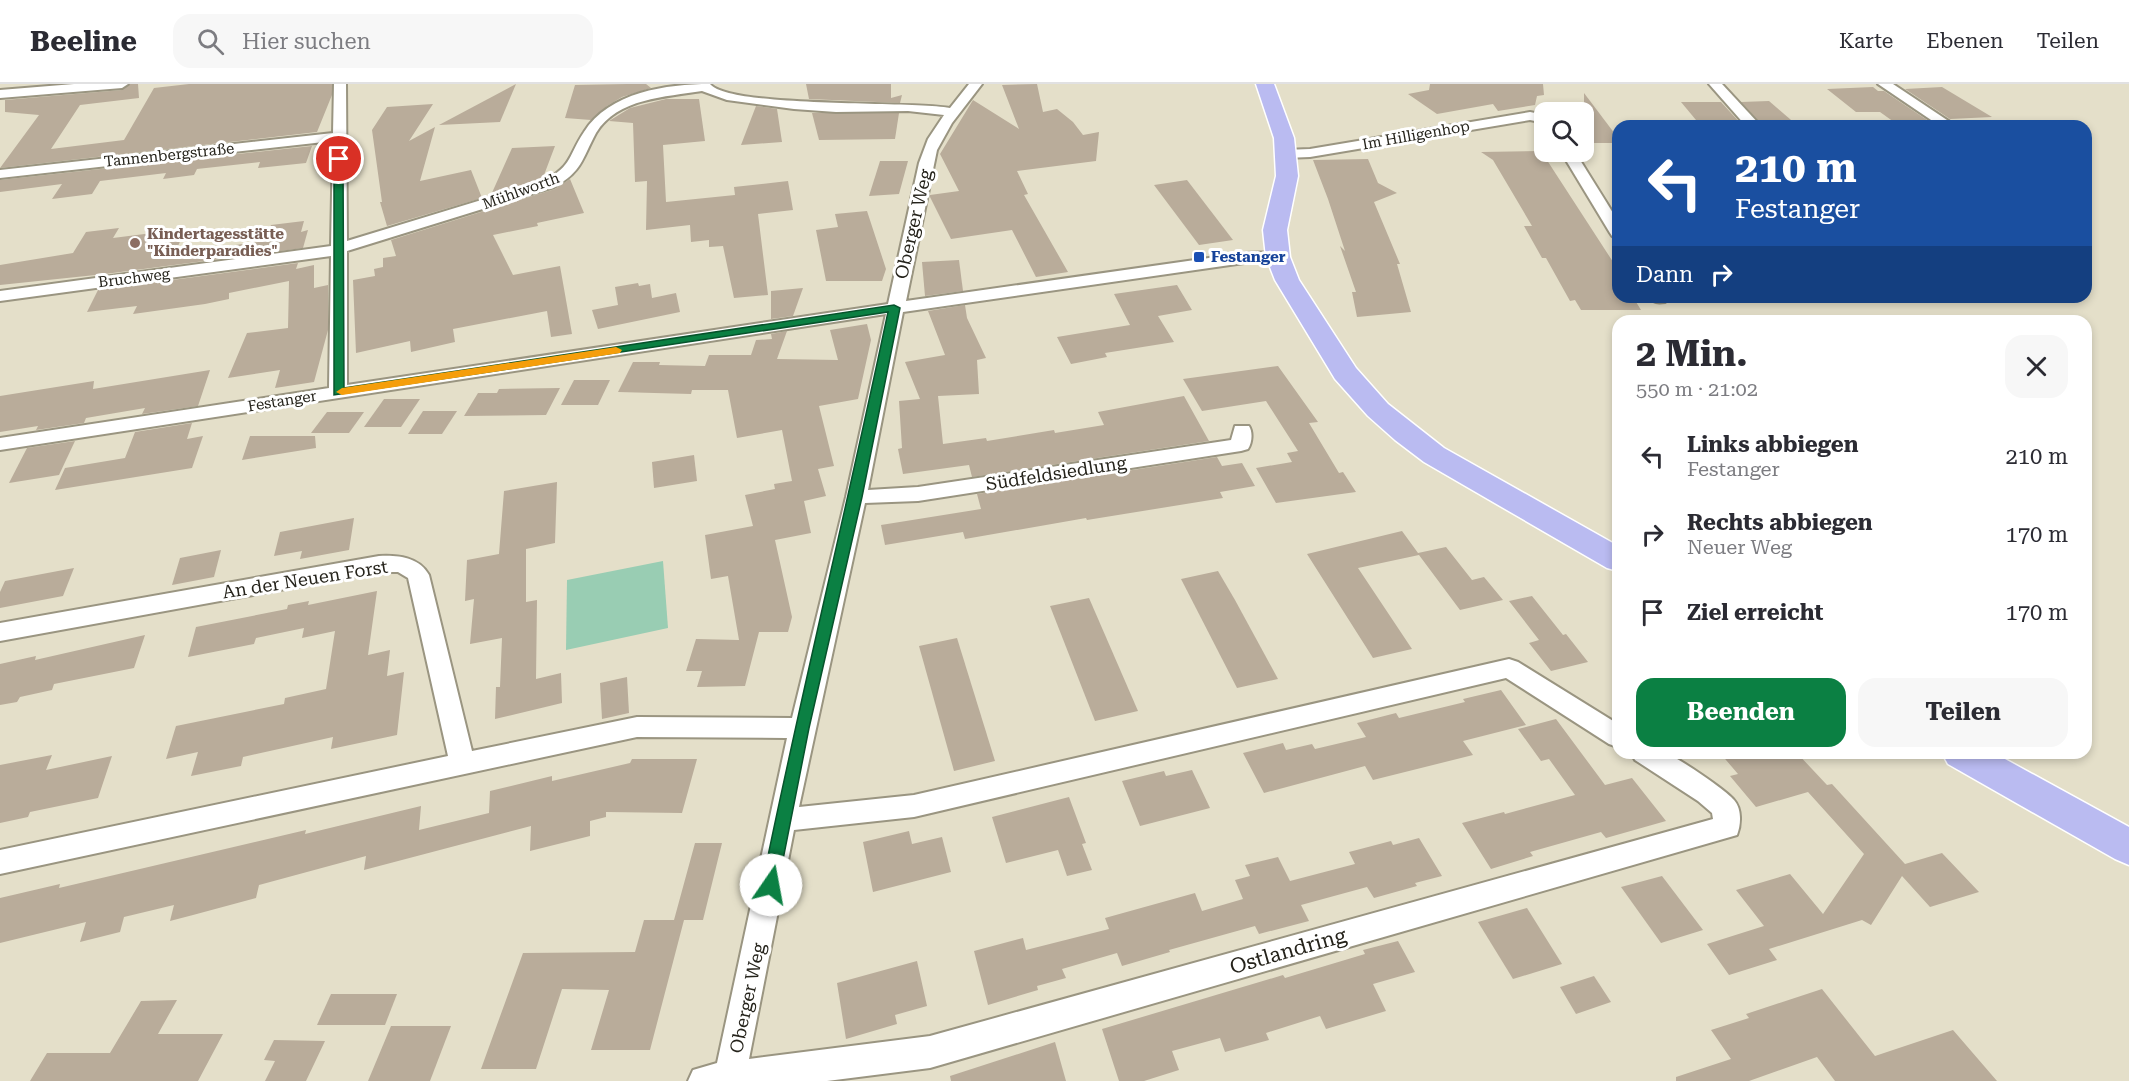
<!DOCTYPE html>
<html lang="de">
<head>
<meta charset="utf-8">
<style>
	body { margin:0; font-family:"Roboto Serif",serif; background:#f7f7f7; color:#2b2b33; height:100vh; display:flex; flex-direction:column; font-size:22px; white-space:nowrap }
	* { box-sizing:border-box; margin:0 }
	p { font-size:20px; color:#7c7c81 }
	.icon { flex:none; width:33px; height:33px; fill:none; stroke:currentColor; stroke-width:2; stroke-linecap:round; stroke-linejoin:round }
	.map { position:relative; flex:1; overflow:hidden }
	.side { position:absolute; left:1612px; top:231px; width:480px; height:444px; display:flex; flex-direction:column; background:#fff; border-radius:18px; box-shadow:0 3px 9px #0003 }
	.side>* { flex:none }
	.top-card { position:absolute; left:1612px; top:36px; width:480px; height:183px; border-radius:18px; box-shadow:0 3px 9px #0003; background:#1a4fa0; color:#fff; overflow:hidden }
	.fabs { position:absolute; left:1534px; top:18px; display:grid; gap:12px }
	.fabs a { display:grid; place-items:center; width:60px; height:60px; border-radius:12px; background:#fff; box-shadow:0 3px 9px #0003; font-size:30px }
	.pin { position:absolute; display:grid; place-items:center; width:51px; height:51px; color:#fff; margin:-26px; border:3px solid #fff; border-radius:50%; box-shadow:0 2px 6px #0007 }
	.me { position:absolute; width:66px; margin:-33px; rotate:12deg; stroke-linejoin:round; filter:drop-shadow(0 0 4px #0008) }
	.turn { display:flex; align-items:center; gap:21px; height:126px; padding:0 24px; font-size:27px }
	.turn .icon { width:78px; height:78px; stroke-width:2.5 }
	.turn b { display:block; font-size:42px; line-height:51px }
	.then { display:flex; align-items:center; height:57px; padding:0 24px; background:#0003; gap:12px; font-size:22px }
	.round { display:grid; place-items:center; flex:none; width:63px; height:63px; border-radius:18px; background:#f7f7f7 }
	.overview { display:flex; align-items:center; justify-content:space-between; height:102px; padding:0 24px }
	h1 { font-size:36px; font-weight:700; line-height:45px }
	.cta { display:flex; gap:12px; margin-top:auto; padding:12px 24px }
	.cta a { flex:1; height:69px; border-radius:18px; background:#0b8043; color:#fff; font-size:24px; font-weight:700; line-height:69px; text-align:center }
	.cta a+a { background:#f7f7f7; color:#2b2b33 }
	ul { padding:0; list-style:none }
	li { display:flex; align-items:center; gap:18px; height:78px; padding:0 24px }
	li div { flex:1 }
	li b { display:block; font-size:22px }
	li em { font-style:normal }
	header { display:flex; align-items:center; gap:36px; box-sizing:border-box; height:84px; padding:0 30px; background:#fff; border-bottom:2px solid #e1e1e2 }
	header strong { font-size:28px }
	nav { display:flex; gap:33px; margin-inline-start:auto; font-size:21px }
	.search { width:420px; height:54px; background:#f7f7f7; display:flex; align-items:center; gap:15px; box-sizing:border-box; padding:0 21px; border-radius:18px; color:#7c7c81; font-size:22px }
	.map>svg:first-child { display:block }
</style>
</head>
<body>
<header>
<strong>Beeline</strong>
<div class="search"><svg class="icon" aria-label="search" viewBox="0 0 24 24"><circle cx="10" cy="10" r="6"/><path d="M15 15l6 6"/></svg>Hier suchen</div>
<nav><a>Karte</a><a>Ebenen</a><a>Teilen</a></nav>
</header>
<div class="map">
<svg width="2129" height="997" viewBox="0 0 2129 997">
	<rect width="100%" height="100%" fill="#e4dfc9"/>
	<polygon fill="#99cdb3" points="663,477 668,544 566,566 567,496"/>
	<g fill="#b9ac9a">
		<polygon points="130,0 138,0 139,14 80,21 51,65 124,56 154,4 189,0 332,0 332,11 317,48 0,84 39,31 5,28 5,16 122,6"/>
		<polygon points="516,0 500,38 439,41"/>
		<polygon points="627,0 646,0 651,4 622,13 607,22 591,36 565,34 575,1"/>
		<polygon points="806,0 891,0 891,14 902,11 900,19 809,15"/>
		<polygon points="1037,0 1043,28 1057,25 1073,38 1083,51 1099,48 1096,77 1017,87 1028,110 1024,111 1068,188 1036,193 1012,146 951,155 930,113 930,111 959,107 940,70 973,16 1019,45 1002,1"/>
		<polygon points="1430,0 1543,0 1544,11 1537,12 1535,21 1498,27 1493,20 1437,30 1408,10 1429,6"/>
		<polygon points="1873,3 1878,7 1884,7 1927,36 1894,38 1880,28 1856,28 1827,5"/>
		<polygon points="1942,3 1992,33 1950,35 1905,5"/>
		<polygon points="1584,9 1618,54 1618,59 1584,59"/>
		<polygon points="666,15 699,15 705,57 663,61 666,118 735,111 734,103 788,97 793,126 758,130 768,211 734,214 723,162 709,163 709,156 691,158 690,141 646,146 647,97 635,98 633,39 609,37 630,24"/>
		<polygon points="1769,17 1798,42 1763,42 1741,18"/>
		<polygon points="1681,18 1721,18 1743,42 1701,42"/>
		<polygon points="433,20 409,57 435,43 420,97 471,86 482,114 387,142 380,118 382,118 372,46 387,23"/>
		<polygon points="756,22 777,25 782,58 741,61"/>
		<polygon points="812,29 899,29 895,55 819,56"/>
		<polygon points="312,62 306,79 258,84 260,78 197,85 194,91 163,95 166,89 100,97 92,110 52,115 62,100 0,108 0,96"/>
		<polygon points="555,62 544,91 552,90 543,95 491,111 512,64"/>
		<polygon points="1541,67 1615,181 1613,181 1618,191 1618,213 1633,213 1641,226 1581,226 1575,216 1570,217 1546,174 1542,174 1524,142 1532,142 1493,76 1481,68"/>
		<polygon points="1368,75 1378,99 1397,109 1374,118 1400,180 1397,180 1411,228 1357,233 1352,208 1356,208 1340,162 1345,167 1328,115 1313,76"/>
		<polygon points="880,77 908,77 899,110 869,112"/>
		<polygon points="570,95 584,129 537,139 538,142 493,151 513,191 560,182 572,250 551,253 547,227 453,245 455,258 411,268 410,257 356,269 353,196 375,192 374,185 383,183 383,174 396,172 391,156 555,105"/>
		<polygon points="1187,96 1233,156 1199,161 1154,101"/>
		<polygon points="867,127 886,185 882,197 826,197 816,146 838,143 835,130"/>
		<polygon points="304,137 301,148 308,146 303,164 105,190 0,201 0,181 73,169 86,148 119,144 113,154 176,146 172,155 182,153 175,169 258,158 259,153 267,152 271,141"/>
		<polygon points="959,176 963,207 925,212 922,178"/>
		<polygon points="298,179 296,185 314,181 314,204 328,201 328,246 314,298 275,304 280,286 228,294 247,249 288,244 289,197 229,209 229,215 205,220 133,230 137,222 87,228 98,206"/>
		<polygon points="638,199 639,202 650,200 652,214 676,209 680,228 598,245 592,226 618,221 615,203"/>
		<polygon points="1177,201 1192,226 1158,232 1174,258 1105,269 1107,273 1071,280 1057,253 1130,241 1114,210"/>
		<polygon points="803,204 793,232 771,235 771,207"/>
		<polygon points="965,221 967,234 986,274 977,276 979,310 938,312 943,360 986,354 987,357 1054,346 1055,349 1104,341 1098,328 1184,312 1209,357 972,393 969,381 903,390 898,365 902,364 899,317 920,315 905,278 945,271 928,227"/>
		<polygon points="867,240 871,256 858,315 819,322 834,382 818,385 826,412 804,417 811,449 775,456 792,533 788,548 759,548 745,602 697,603 702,587 686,587 696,555 739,556 728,492 711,495 705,451 753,442 745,411 775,405 774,400 792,397 782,346 737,354 728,306 692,306 691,310 618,308 633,278 660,278 659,281 705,282 709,271 751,271 756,256 772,255 771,250 787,247 777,275 838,276 830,246"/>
		<polygon points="1278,282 1318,338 1309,339 1339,389 1343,388 1356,408 1276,419 1256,384 1292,378 1287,369 1298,367 1266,317 1202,327 1183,295"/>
		<polygon points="210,286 198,322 142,330 145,324 86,334 84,339 36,346 38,342 0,348 0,312 94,297 93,305"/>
		<polygon points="574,296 610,296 598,321 561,321"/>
		<polygon points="560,304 546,331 464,332 478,309 497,309 499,305"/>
		<polygon points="384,315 420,315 401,343 364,343"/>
		<polygon points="423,327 457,327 442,350 408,350"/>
		<polygon points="327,328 364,328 349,349 311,349"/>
		<polygon points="192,339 187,355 203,352 192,384 55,406 65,384 125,374 135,348"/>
		<polygon points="250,352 315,352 316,364 242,376"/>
		<polygon points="75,357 59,391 9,399 27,364"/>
		<polygon points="694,371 697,397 654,404 652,378"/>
		<polygon points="1217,373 1222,382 1242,379 1255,402 1220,408 1223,414 1087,436 1086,434 965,455 963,448 885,461 881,441 981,425 977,410"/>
		<polygon points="557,398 555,459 526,465 526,518 537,516 536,595 561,589 562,619 495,635 496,603 500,603 502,554 470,560 474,515 465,517 467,476 499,470 504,407"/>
		<polygon points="354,434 349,466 300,475 302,467 274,472 280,448"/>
		<polygon points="1402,447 1418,469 1446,463 1472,496 1484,493 1503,516 1460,526 1419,471 1358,484 1412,565 1373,574 1307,470"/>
		<polygon points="221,466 214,493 172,501 180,474"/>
		<polygon points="74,484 63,512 0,524 0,508 5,497"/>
		<polygon points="1218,487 1235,516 1278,595 1237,604 1181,495"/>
		<polygon points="377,507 368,571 390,566 387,592 404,588 397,651 331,665 333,653 243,673 241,682 191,692 198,668 166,675 176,642 284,620 285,614 326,605 335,547 302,554 304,544 256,554 254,560 188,573 196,543 287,525 288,521 309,517 308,521"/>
		<polygon points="1532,512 1563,551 1566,550 1588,578 1551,587 1529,559 1539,556 1509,517"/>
		<polygon points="1089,514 1138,627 1095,637 1050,522"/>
		<polygon points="145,551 134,584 54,600 52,606 20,613 17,618 0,621 0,580 36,572 35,576"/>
		<polygon points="957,554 995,677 954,687 919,562"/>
		<polygon points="627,593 629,629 602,635 600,599"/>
		<polygon points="1501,606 1526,641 1463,657 1473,671 1373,696 1365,682 1264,709 1243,669 1283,659 1286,666 1312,660 1315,665 1366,653 1357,639 1396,629 1399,634 1465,618 1463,615"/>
		<polygon points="1556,635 1605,701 1632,694 1666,737 1606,754 1601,748 1530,768 1533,772 1491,785 1462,739 1504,728 1505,730 1575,711 1549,675 1541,677 1518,645"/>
		<polygon points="1720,669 1797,669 1827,701 1832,700 1905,780 1942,769 1979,808 1930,823 1902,792 1871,841 1862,836 1769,865 1777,876 1729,891 1707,860 1764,842 1736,806 1790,790 1823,830 1864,770 1808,708 1756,723 1730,692 1738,690"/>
		<polygon points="52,671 46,686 112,672 98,714 30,728 28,733 0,739 0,681"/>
		<polygon points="632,675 697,675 682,729 606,728 606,733 590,737 590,752 530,767 531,742 364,786 366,772 259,801 256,814 193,831 170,837 174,821 124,833 120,848 80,858 86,838 0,859 0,814 60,800 59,804 306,746 305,750 421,722 419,746 489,729 490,707 552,692 552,697 630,679"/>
		<polygon points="1192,686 1210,724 1140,742 1122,697 1164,687 1166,692"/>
		<polygon points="1069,713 1086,759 1082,760 1092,786 1067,792 1058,766 1006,779 992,733"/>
		<polygon points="909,747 912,760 942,753 951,788 873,808 863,758"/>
		<polygon points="1419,754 1442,792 1415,799 1417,802 1374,814 1367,803 1301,821 1309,837 1259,850 1255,842 1169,866 1170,868 1122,882 1117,869 1062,885 1066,894 1037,902 1038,906 988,921 974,867 1023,854 1026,866 1109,845 1105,834 1195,809 1202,827 1243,815 1235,796 1250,792 1245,781 1278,773 1290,797 1355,780 1349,768 1391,757 1393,761"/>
		<polygon points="695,759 722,759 703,836 684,836 650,966 591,966 609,906 562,905 536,985 481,985 523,869 635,868 644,836 674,836"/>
		<polygon points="1662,792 1703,846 1661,859 1621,803"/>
		<polygon points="1527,824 1562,880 1513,895 1478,838"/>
		<polygon points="1398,857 1415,888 1373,900 1386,927 1326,945 1320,932 1266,949 1269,956 1225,968 1220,954 1172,967 1179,986 1144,997 1119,997 1102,945 1283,891 1285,894 1365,870 1363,866"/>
		<polygon points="917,877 927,922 895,931 897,940 846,955 837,899"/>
		<polygon points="1594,892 1611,918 1576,930 1560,903"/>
		<polygon points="1822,905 1875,972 1953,946 1997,997 1835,997 1817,973 1749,997 1676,997 1676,993 1731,975 1711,946 1749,934 1746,930"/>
		<polygon points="331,910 397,910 385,941 317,941"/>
		<polygon points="177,916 158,950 223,950 198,997 30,997 47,969 110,969 141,917"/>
		<polygon points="391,942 451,942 430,997 368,997"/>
		<polygon points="274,956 325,957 306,997 265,997 275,977 264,976"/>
		<polygon points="1055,958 1066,997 951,997 950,992"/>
	</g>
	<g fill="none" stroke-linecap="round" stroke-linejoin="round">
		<g stroke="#9a9581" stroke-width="4">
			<g id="street">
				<polygon points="74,0 128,0 122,4 0,14 0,6"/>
				<path d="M 334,0 L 346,0 L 347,157 L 544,97 C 573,81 568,72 584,48 C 609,8 667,0 710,0 C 729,24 910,17 950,24 L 969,0 L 982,0 L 952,39 L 937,66 L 906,217 L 1244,169 L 1278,168 L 1286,173 L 1278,178 L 1244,179 L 903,228 L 868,406 L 918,403 L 1231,356 L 1235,342 L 1249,342 C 1253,348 1252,359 1248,365 L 1241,367 L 918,417 L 865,419 L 799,723 L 914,711 L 1509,575 L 1518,578 L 1618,640 L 1618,663 L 1609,660 L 1506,594 L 914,733 L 794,746 L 749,975 L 930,952 L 1713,735 L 1712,729 L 1698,717 L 1635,676 L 1631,669 C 1641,669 1654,667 1664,669 C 1675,671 1727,707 1734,716 C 1742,725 1741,741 1737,751 L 930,984 L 827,997 L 688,997 L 693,986 L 717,979 L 787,654 L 637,653 L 0,790 L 0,766 L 448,672 L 408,494 L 398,488 L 379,488 L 0,557 L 0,539 L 379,472 C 398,471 419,473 429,491 L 472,667 L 637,633 L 792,634 L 846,413 L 886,230 L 0,366 L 0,354 L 329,304 L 331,172 L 0,217 L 0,207 L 331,162 L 333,57 L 0,94 L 0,86 L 333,49 ZM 702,7 L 727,16 L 794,25 L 836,28 L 908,27 L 944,31 L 928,55 L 919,79 L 888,220 L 347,301 L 347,167 L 554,103 C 582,88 582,75 596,49 C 617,14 666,13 702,7 Z"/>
				<polygon points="1709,0 1722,0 1761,42 1746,42"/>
				<polygon points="1878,0 1893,0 1956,42 1940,42"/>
				<polygon points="1530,28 1545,31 1545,39 1530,36 1310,73 1285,74 1278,70 1285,66 1310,65"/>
				<polygon points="1561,68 1575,68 1618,137 1618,154 1612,152 1610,149"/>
				<path d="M 1649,213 L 1667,213 L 1668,214 L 1665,218 C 1658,219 1654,219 1649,213 Z"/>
			</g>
		</g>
		<g stroke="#fff" stroke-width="3">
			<g id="primary">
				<polygon points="1256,0 1274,0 1294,54 1298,92 1287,146 1290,173 1299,196 1356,284 1388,320 1444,364 1618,462 1618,487 1607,484 1424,378 1395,356 1368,332 1335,295 1275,196 1266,173 1263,146 1276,92 1274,54"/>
				<polygon points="1942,669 1994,669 2129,743 2129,781 2115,775 1948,680"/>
			</g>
		</g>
		<use href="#street" fill="#fff" fill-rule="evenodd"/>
		<use href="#primary" fill="#babbf1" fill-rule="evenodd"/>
	</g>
	<path fill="#0b8043" stroke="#07532c" stroke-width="1.5" d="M 339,72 L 343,75 L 344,304 L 894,221 L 900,224 L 862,413 L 809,644 L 777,806 L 771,808 L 765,806 L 762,801 C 801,609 848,420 888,228 L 334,311 L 334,75 Z"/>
	<polygon fill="#f59e0b" points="616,263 622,266 620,269 342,311 336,308 342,304"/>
	<circle fill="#8d6e63" stroke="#fff" stroke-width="2" cx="135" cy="159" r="6"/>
	<rect fill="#1a4fb4" stroke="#fff" stroke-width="2" x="1193" y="167" width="12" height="12" rx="3"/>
	<g text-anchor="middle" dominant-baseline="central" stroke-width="6" stroke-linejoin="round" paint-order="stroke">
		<g font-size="15" fill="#25231b" stroke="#fff">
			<text transform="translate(1416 51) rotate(-10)">Im Hilligenhop</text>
			<text transform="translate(169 71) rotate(-6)">Tannenbergstraße</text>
			<text transform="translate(521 107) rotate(-20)">Mühlworth</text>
			<text transform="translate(134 194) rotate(-7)">Bruchweg</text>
			<text transform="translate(282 317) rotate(-9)">Festanger</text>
		</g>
		<g font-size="15" font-weight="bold" fill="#785e54" stroke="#fff" text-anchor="start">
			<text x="147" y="150">Kindertagesstätte<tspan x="147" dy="17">"Kinderparadies"</tspan></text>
		</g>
		<g font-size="15" font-weight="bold" fill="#164399" stroke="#fff" text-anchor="start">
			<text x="1211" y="173">Festanger</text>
		</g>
		<g font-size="18" fill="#25231b" stroke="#fff">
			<text transform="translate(913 140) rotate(-77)">Oberger Weg</text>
			<text transform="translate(1056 389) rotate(-9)">Südfeldsiedlung</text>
			<text transform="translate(305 495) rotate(-9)">An der Neuen Forst</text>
			<text transform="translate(747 914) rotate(-78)">Oberger Weg</text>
		</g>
		<g font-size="21" fill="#25231b" stroke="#fff">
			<text transform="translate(1288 867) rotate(-16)">Ostlandring</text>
		</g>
	</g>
</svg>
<div class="fabs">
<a><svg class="icon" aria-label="search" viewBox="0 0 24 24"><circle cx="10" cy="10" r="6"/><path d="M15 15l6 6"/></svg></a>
</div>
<div class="pin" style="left:339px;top:75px;background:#d93025"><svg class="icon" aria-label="arrive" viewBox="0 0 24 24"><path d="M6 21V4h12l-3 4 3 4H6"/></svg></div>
<svg class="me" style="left:771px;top:801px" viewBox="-20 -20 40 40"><circle r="19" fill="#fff"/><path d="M0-13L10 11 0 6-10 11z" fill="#0b8043"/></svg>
<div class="top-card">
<div class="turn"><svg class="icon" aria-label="left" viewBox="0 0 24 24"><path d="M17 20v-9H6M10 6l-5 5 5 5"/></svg><div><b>210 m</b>Festanger</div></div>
<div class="then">Dann<svg class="icon" aria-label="right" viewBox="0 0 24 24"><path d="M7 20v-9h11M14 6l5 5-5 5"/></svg></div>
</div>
<section class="side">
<div class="overview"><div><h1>2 Min.</h1><p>550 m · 21:02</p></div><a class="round"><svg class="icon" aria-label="close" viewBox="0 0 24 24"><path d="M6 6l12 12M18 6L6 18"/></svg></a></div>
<ul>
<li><svg class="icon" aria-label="left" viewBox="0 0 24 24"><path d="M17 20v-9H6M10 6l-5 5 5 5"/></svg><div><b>Links abbiegen</b><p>Festanger</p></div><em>210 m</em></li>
<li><svg class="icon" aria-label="right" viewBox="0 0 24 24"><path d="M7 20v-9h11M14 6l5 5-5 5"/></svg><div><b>Rechts abbiegen</b><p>Neuer Weg</p></div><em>170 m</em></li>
<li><svg class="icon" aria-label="arrive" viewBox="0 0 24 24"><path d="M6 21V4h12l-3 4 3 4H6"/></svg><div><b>Ziel erreicht</b></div><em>170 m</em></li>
</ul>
<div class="cta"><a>Beenden</a><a>Teilen</a></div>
</section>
</div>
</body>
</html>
